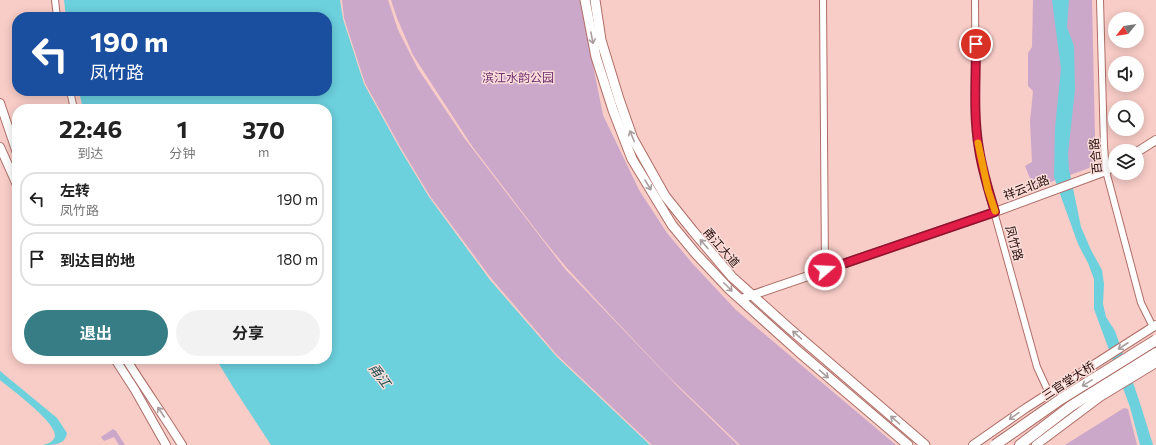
<!DOCTYPE html>
<html lang="zh">
<head>
<meta charset="utf-8">
<style>
	body { margin:0; font-family:Commissioner,"Noto Sans SC",sans-serif; background:#f2f2f2; color:#222; height:100vh; display:flex; flex-direction:column; font-size:15px; white-space:nowrap }
	* { box-sizing:border-box; margin:0 }
	p { font-size:13px; color:#767676 }
	.icon { flex:none; width:22px; height:22px; fill:none; stroke:currentColor; stroke-width:2; stroke-linecap:round; stroke-linejoin:round }
	.map { position:relative; flex:1; overflow:hidden }
	.details { position:absolute; left:12px; top:104px; width:320px; height:260px; display:flex; flex-direction:column; background:#fff; border-radius:16px; box-shadow:0 2px 10px #0003 }
	.details>* { flex:none }
	.guide { position:absolute; left:12px; top:12px; width:320px; height:84px; border-radius:16px; box-shadow:0 2px 10px #0003; background:#1a4fa0; color:#fff; overflow:hidden }
	.needle { width:26px; rotate:240deg }
	.buttons { position:absolute; left:1108px; top:12px; display:grid; gap:8px }
	.buttons a { display:grid; place-items:center; width:36px; height:36px; border-radius:50%; background:#fff; box-shadow:0 2px 10px #0003; font-size:20px }
	.pin { position:absolute; display:grid; place-items:center; width:34px; height:34px; color:#fff; margin:-17px; border:2px solid #fff; border-radius:50%; box-shadow:0 1px 4px #0007 }
	.me { position:absolute; width:44px; margin:-22px; rotate:71deg; stroke-linejoin:round; filter:drop-shadow(0 0 3px #0008) }
	.turn { display:flex; align-items:center; gap:14px; height:84px; padding:0 12px; font-size:18px }
	.turn .icon { width:52px; height:52px; stroke-width:2.5 }
	.turn b { display:block; font-size:28px; line-height:34px }
	.eta { display:flex; justify-content:space-evenly; align-items:center; height:68px; text-align:center }
	.eta b { font-size:24px; font-weight:700; line-height:28px }
	.primary-button { display:flex; gap:8px; margin-top:auto; padding:8px 12px }
	.primary-button a { flex:1; height:46px; border-radius:24px; background:#367d86; color:#fff; font-size:16px; font-weight:700; line-height:46px; text-align:center }
	.primary-button a+a { background:#f2f2f2; color:#222 }
	ul { padding:0; list-style:none }
	li { display:flex; align-items:center; gap:12px; height:54px; margin:0 8px 6px; padding:0 4px; border:2px solid #e0e0e0; border-radius:16px }
	li div { flex:1 }
	li b { display:block; font-size:15px }
	li em { font-style:normal }
	.map>svg:first-child { display:block }
</style>
</head>
<body>
<div class="map">
<svg width="1156" height="445" viewBox="0 0 1156 445">
	<rect width="100%" height="100%" fill="#f8ccc7"/>
	<g fill="#cba7ca">
		<polygon points="342,0 388,0 398,30 418,69 465,139 565,269 679,388 738,445 652,445 557,355 491,278 430,196 401,148 365,83 344,18"/>
		<polygon points="391,0 581,0 586,31 603,115 639,190 667,233 692,263 736,310 896,445 740,445 669,377 616,321 566,267 543,239 472,146 413,55 397,18"/>
		<polygon points="1033,0 1092,0 1095,137 1096,159 1089,168 1034,188 1025,166 1032,162 1030,122 1033,91 1028,86 1028,53 1032,47"/>
		<polygon points="1124,408 1128,409 1137,445 1065,445"/>
		<polygon points="113,429 116,431 125,445 119,445 114,437 104,441 101,437"/>
	</g>
	<g fill="#6cd0dd">
		<polygon points="64,0 340,0 343,19 364,84 400,149 429,197 490,280 557,357 650,445 271,445 233,387 216,359 327,359 327,109 83,109 79,91 327,91 327,17 66,17"/>
		<polygon points="1052,0 1069,0 1067,27 1074,46 1075,90 1068,153 1069,169 1081,227 1091,250 1102,270 1104,284 1103,304 1106,317 1115,331 1139,400 1153,445 1140,445 1130,407 1094,309 1094,279 1088,263 1078,244 1054,177 1055,128 1061,69"/>
		<path d="M 0,371 L 57,418 L 67,433 C 65,445 54,445 43,445 C 47,444 54,442 55,436 C 57,423 11,389 0,380 Z"/>
	</g>
	<g fill="none" stroke-linecap="round" stroke-linejoin="round">
		<g stroke="#af6e67" stroke-width="8">
			<g id="minor">
				<polyline points="55,0 57,17"/>
				<polyline points="823,0 825,270"/>
				<polyline points="975,0 976,119 979,150 988,190 1037,367 1049,393"/>
				<polyline points="1100,0 1104,146 1106,171 1141,303 1153,327"/>
				<polyline points="70,91 74,109"/>
			</g>
		</g>
		<g stroke="#af6e67" stroke-width="10">
			<g id="tertiary">
				<polyline points="0,103 17,153"/>
				<polyline points="0,147 17,185"/>
				<polyline points="1137,152 1156,140"/>
				<polyline points="741,299 995,212 1106,171 1115,165"/>
				<polyline points="115,359 135,390 166,445"/>
				<path d="M 126,359 C 144,388 164,416 182,445"/>
				<polyline points="973,445 1026,408 1156,325"/>
				<polyline points="1036,445 1100,397 1156,363"/>
			</g>
		</g>
		<g stroke="#af6e67" stroke-width="11">
			<g id="secondary">
				<polyline points="585,0 596,57 613,110 632,159 672,225 696,254 730,290 799,352 908,445"/>
				<polyline points="595,0 601,40 619,99 633,139 665,196 693,231 732,277 790,329 925,445"/>
			</g>
		</g>
		<g stroke="#af6e67" stroke-width="12">
			<polyline id="primary" points="1020,445 1071,406 1156,353"/>
		</g>
		<use href="#minor" stroke="#fff" stroke-width="6"/>
		<use href="#tertiary" stroke="#fff" stroke-width="8"/>
		<use href="#secondary" stroke="#fff" stroke-width="9"/>
		<use href="#primary" stroke="#fff" stroke-width="10"/>
		<g stroke="#af6e67" stroke-width="12" stroke-linecap="butt">
			<polyline id="primary-bridge" points="995,445 1061,399 1156,340"/>
		</g>
		<use href="#primary-bridge" stroke="#fff" stroke-width="10"/>
	</g>
	<defs><path id="oneway-shaft" d="M-6 0H5M1.5-3L5.5 0L1.5 3" fill="none" stroke-width="1.6" stroke-linecap="round" stroke-linejoin="round"/></defs>
	<g stroke="#a89e9d">
		<use href="#oneway-shaft" transform="translate(592 38) rotate(79)"/>
		<use href="#oneway-shaft" transform="translate(632 136) rotate(-112)"/>
		<use href="#oneway-shaft" transform="translate(648 185) rotate(59)"/>
		<use href="#oneway-shaft" transform="translate(704 244) rotate(-131)"/>
		<use href="#oneway-shaft" transform="translate(728 287) rotate(45)"/>
		<use href="#oneway-shaft" transform="translate(797 335) rotate(-139)"/>
		<use href="#oneway-shaft" transform="translate(1123 346) rotate(147)"/>
		<use href="#oneway-shaft" transform="translate(824 374) rotate(41)"/>
		<use href="#oneway-shaft" transform="translate(1087 383) rotate(148)"/>
		<use href="#oneway-shaft" transform="translate(161 412) rotate(-123)"/>
		<use href="#oneway-shaft" transform="translate(1014 416) rotate(145)"/>
		<use href="#oneway-shaft" transform="translate(895 420) rotate(-139)"/>
	</g>
	<g fill="none" stroke-linecap="round" stroke-linejoin="round">
		<g stroke="#92132f" stroke-width="10">
			<path id="route" d="M 825,270 L 995,212 C 989,192 982,170 979,149 C 973,115 976,79 976,44"/>
		</g>
		<use href="#route" stroke="#e11d48" stroke-width="7"/>
		<polyline stroke="#f59e0b" stroke-width="7" points="978,143 988,190 995,211"/>
	</g>
	<g text-anchor="middle" dominant-baseline="central" stroke-width="3" stroke-linejoin="round" paint-order="stroke">
		<g font-size="12" fill="#6e2e6f" stroke="#fbddd9">
			<text x="518" y="77">滨江水韵公园</text>
		</g>
		<g font-size="12" fill="#260d0b" stroke="#fbddd9">
			<text transform="translate(1095 156) rotate(-96)">百合路</text>
			<text transform="translate(1026 187) rotate(-21)">祥云北路</text>
			<text transform="translate(1015 243) rotate(75)">凤竹路</text>
			<text transform="translate(722 247) rotate(49)">甬江大道</text>
			<text transform="translate(1068 380) rotate(-33)">三官堂大桥</text>
		</g>
		<g font-size="13" font-style="italic" fill="#214e54" stroke="#fbddd9">
			<text transform="translate(380 375) rotate(53)">甬江</text>
		</g>
	</g>
</svg>
<div class="buttons">
<a><svg class="needle" viewBox="-14 -14 28 28"><path d="M0-13l5 13h-10z" fill="#e53935"/><path d="M0 13l5-13h-10z" fill="#767676"/></svg></a>
<a><svg class="icon" aria-label="sound" viewBox="0 0 24 24"><path d="M4 9h4l5-4v14l-5-4H4zM17 9q2 3 0 6"/></svg></a>
<a><svg class="icon" aria-label="search" viewBox="0 0 24 24"><circle cx="10" cy="10" r="6"/><path d="M15 15l6 6"/></svg></a>
<a><svg class="icon" aria-label="layers" viewBox="0 0 24 24"><path d="M12 4l9 5-9 5-9-5zM3 14l9 5 9-5"/></svg></a>
</div>
<div class="pin" style="left:976px;top:44px;background:#d93025"><svg class="icon" aria-label="arrive" viewBox="0 0 24 24"><path d="M6 21V4h12l-3 4 3 4H6"/></svg></div>
<svg class="me" style="left:825px;top:270px" viewBox="-20 -20 40 40"><circle r="17" fill="#e11d48" stroke="#fff" stroke-width="3"/><path d="M0-11L8 9 0 5-8 9z" fill="#fff"/></svg>
<div class="guide">
<div class="turn"><svg class="icon" aria-label="left" viewBox="0 0 24 24"><path d="M17 20v-9H6M10 6l-5 5 5 5"/></svg><div><b>190 m</b>凤竹路</div></div>
</div>
<section class="details">
<div class="eta">
<div><b>22:46</b><p>到达</p></div>
<div><b>1</b><p>分钟</p></div>
<div><b>370</b><p>m</p></div>
</div>
<ul>
<li><svg class="icon" aria-label="left" viewBox="0 0 24 24"><path d="M17 20v-9H6M10 6l-5 5 5 5"/></svg><div><b>左转</b><p>凤竹路</p></div><em>190 m</em></li>
<li><svg class="icon" aria-label="arrive" viewBox="0 0 24 24"><path d="M6 21V4h12l-3 4 3 4H6"/></svg><div><b>到达目的地</b></div><em>180 m</em></li>
</ul>
<div class="primary-button"><a>退出</a><a>分享</a></div>
</section>
</div>
</body>
</html>
